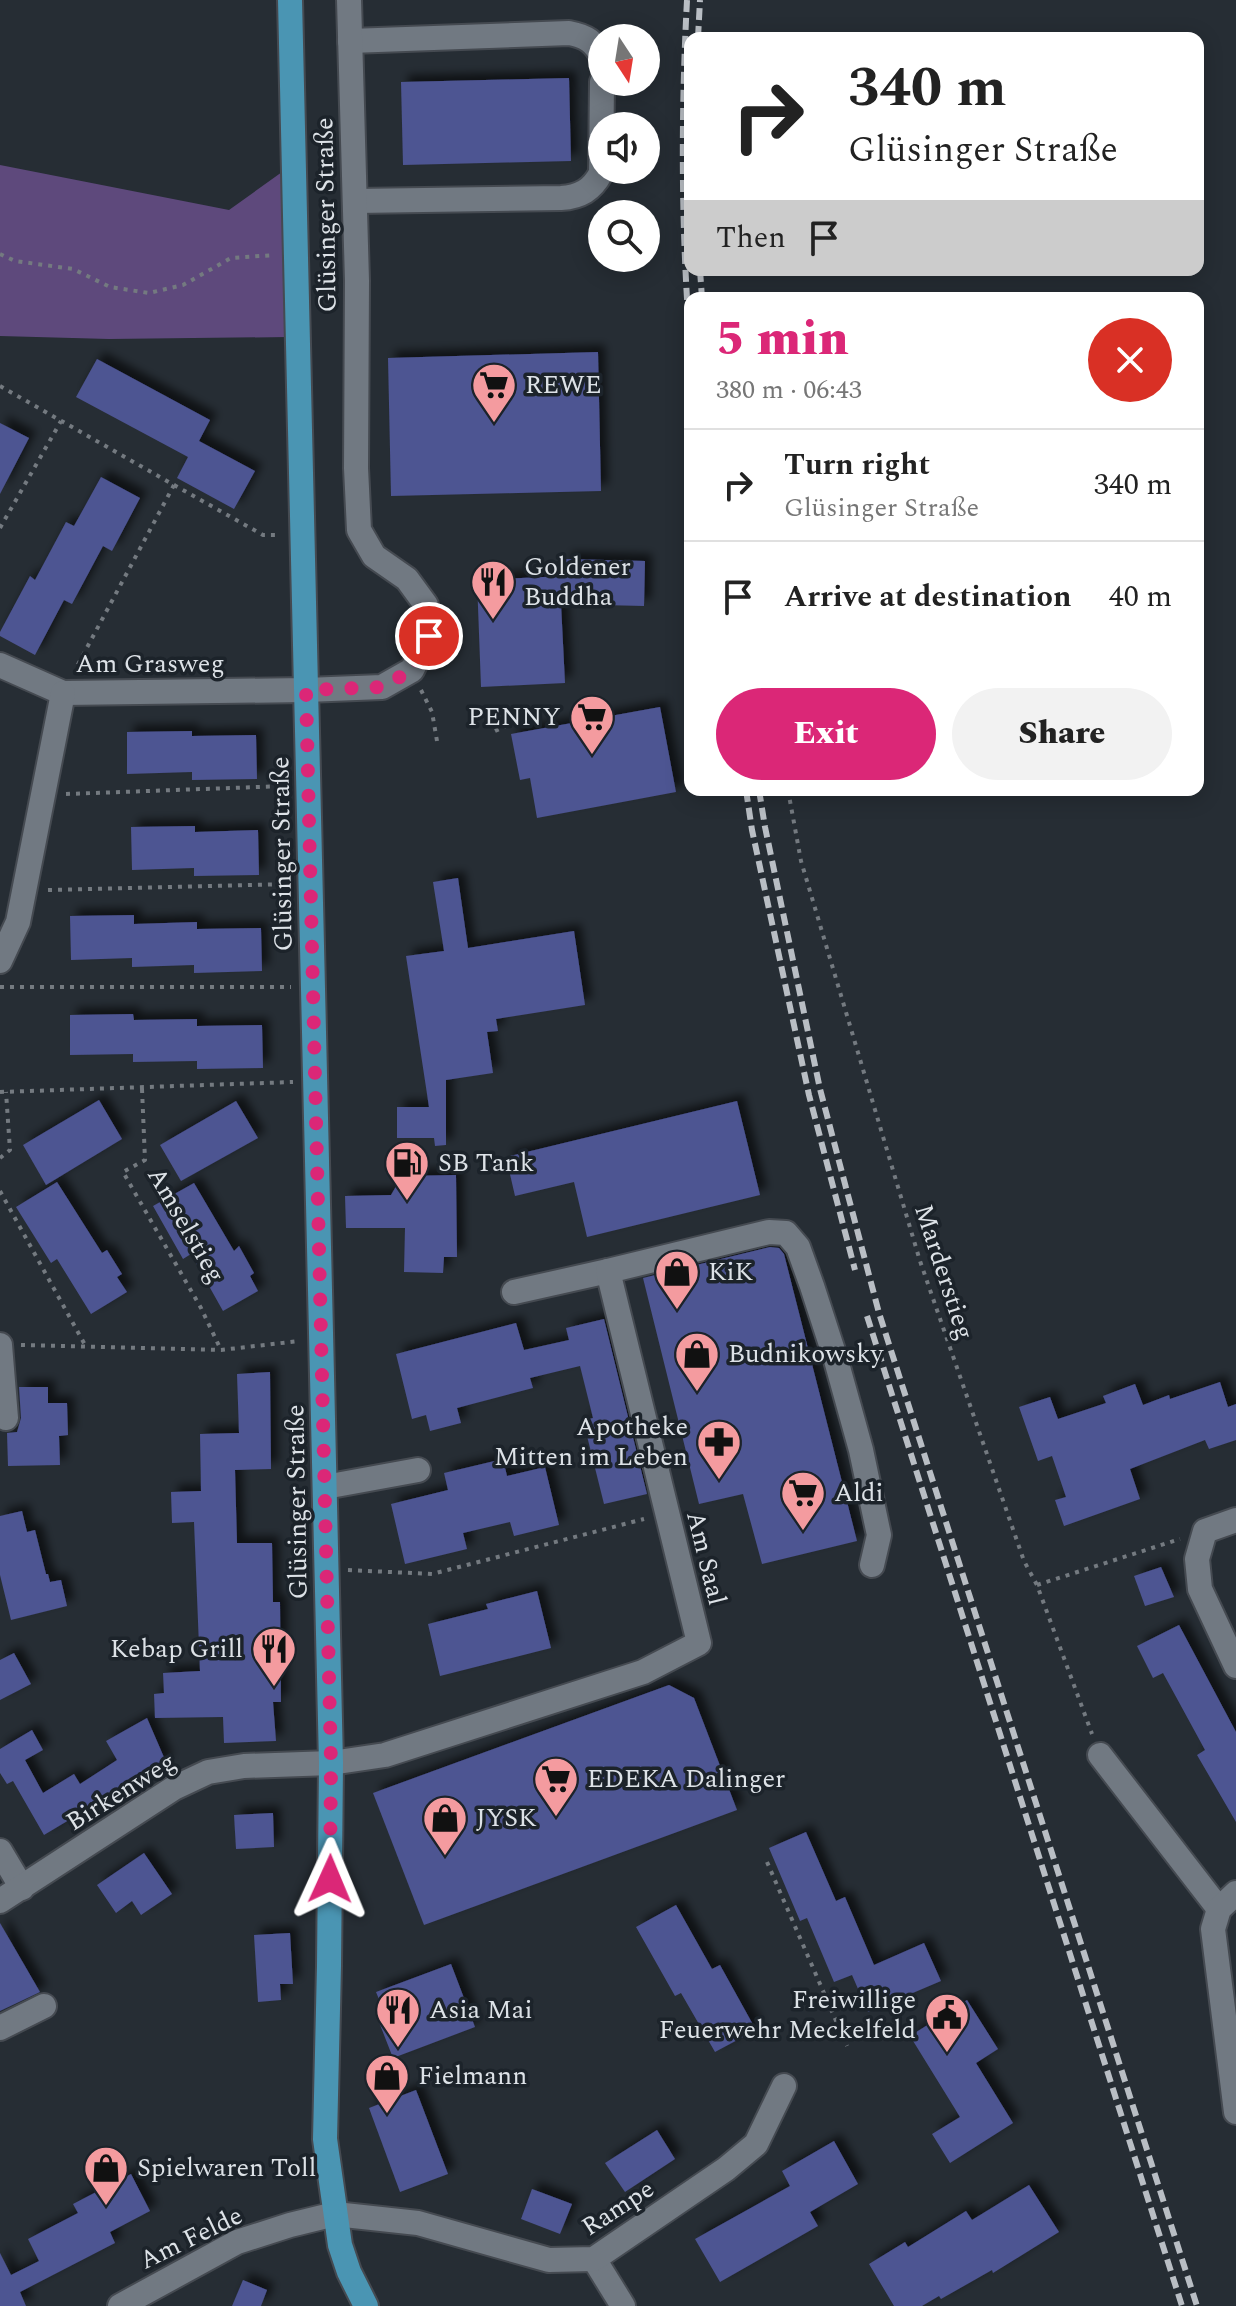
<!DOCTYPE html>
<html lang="en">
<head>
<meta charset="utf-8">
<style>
	body { margin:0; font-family:Spectral,serif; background:#f2f2f2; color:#222; height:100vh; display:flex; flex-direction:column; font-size:30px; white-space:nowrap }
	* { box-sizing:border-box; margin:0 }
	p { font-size:26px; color:#767676 }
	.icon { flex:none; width:44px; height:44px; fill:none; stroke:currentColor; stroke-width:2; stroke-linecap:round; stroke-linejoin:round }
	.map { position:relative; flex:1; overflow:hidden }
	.panel { position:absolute; left:684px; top:292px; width:520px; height:504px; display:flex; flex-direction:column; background:#fff; border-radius:16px; box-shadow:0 4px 20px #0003 }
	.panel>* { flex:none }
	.banner { position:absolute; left:684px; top:32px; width:520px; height:244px; border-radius:16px; box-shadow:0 4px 20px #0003; background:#fff; color:#222; overflow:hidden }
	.needle { width:52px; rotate:168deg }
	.controls { position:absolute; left:588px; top:24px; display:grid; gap:16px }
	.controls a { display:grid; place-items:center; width:72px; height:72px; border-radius:50%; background:#fff; box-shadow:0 4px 20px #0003; font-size:40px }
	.pin { position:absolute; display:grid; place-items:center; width:68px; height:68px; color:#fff; margin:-34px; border:4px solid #fff; border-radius:50%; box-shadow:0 2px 8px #0007 }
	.me { position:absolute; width:88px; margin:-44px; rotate:1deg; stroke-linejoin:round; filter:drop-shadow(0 0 6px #0008) }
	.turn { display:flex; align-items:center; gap:28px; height:168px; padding:0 32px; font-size:36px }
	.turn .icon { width:104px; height:104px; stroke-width:2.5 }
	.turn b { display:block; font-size:56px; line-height:68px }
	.then { display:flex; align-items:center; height:76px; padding:0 32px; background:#0003; gap:16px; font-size:30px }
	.round { display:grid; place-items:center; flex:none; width:84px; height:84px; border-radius:42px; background:#f2f2f2 }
	.headline { display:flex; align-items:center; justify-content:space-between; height:136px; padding:0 32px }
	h1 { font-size:48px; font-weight:800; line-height:60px; color:#db2777 }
	.cta { display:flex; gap:16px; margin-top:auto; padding:16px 32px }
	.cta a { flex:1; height:92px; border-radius:48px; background:#db2777; color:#fff; font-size:32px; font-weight:800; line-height:92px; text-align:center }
	.cta a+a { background:#f2f2f2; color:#222 }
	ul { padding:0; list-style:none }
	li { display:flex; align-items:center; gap:24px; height:112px; padding:0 32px; border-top:2px solid #e0e0e0 }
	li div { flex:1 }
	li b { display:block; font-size:30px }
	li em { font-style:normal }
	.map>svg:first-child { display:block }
</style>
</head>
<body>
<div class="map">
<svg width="1236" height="2306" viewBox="0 0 1236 2306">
	<defs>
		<filter id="shadow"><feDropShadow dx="7" dy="-7" stdDeviation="4" flood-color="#0009"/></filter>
	</defs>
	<rect width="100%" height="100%" fill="#262d34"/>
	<polygon fill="#5e497c" points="0,165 229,210 282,172 288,337 109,339 0,336"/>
	<g fill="#4d5492" filter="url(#shadow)">
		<polygon points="569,78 571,161 403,165 401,82"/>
		<polygon points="598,352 601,491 391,496 388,358"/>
		<polygon points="97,359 210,420 199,441 255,471 234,509 177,478 188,457 76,397"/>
		<polygon points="0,423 29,438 0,494"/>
		<polygon points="101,477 140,498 112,551 103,546 72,604 64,600 35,655 0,636 0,632 30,576 35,580 66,522 74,526"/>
		<polygon points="565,559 645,561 644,606 561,604 565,683 481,687 477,580 565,576"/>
		<polygon points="660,707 676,792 537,818 530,778 520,780 511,734"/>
		<polygon points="192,731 192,736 256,735 257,779 192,780 192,772 127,774 127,732"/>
		<polygon points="195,826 195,832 258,830 259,875 194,876 194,868 132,870 131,827"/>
		<polygon points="458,878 468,948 574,931 585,1005 496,1019 498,1031 487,1032 493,1073 446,1080 446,1145 435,1146 434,1138 397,1138 397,1107 429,1107 406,956 444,951 433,882"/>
		<polygon points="134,915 134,924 197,922 197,929 261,928 262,971 194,973 194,965 132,967 132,958 71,960 70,916"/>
		<polygon points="133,1014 134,1020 197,1019 197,1026 262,1025 263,1068 197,1069 197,1061 133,1062 133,1054 70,1055 70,1015"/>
		<polygon points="99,1100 122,1139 46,1185 23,1145"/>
		<polygon points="236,1101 258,1138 181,1181 160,1145"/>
		<polygon points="737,1101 760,1195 587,1237 574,1182 515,1196 506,1157"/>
		<polygon points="456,1175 457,1257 444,1257 443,1273 404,1272 405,1228 346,1228 345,1196 391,1195 402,1176"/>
		<polygon points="57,1182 102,1253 107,1250 122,1274 117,1277 127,1292 91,1314 57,1259 51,1263 16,1207"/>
		<polygon points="194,1183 234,1251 239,1246 254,1273 250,1276 258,1291 223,1311 191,1254 183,1259 153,1206"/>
		<polygon points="770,1247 779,1248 784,1254 857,1541 762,1564 743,1494 699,1504 643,1278"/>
		<polygon points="604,1319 647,1494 604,1504 583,1420 593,1418 580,1366 530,1378 533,1388 457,1408 461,1423 430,1431 426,1415 412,1419 396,1354 516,1323 524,1350 569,1340 566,1328"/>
		<polygon points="270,1372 271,1469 235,1470 237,1543 272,1543 273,1602 280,1602 281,1702 273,1702 276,1741 224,1743 223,1717 155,1718 154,1694 164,1693 163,1673 200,1671 194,1522 172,1523 171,1492 201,1491 200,1434 239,1433 237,1374"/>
		<polygon points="1220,1382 1228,1407 1236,1404 1236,1440 1209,1449 1205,1440 1130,1469 1140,1499 1064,1526 1055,1500 1066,1497 1052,1456 1038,1461 1019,1407 1050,1397 1058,1419 1106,1403 1103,1396 1135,1384 1143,1405 1169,1395 1170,1399"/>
		<polygon points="19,1387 48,1387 48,1403 67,1403 68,1435 59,1436 60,1465 8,1466 7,1433 17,1432 21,1418"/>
		<polygon points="503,1459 507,1476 545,1467 559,1525 514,1536 510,1522 463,1533 467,1549 405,1564 391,1504 448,1490 444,1473"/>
		<polygon points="22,1511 27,1532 35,1530 46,1574 48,1574 50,1582 61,1580 67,1606 11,1620 0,1575 0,1516"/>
		<polygon points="1161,1567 1174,1597 1145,1606 1134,1576"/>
		<polygon points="537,1591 551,1648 440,1676 428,1624 488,1609 486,1604"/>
		<polygon points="1179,1625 1236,1732 1236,1822 1197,1755 1205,1750 1163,1673 1153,1678 1137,1646"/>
		<polygon points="14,1653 31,1684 0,1700 0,1660"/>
		<polygon points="669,1685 694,1698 737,1810 424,1925 373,1793"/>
		<polygon points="147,1718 166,1762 44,1835 13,1781 7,1784 0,1773 0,1749 32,1730 43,1750 25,1760 43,1793 74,1774 80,1784 117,1760 106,1741"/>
		<polygon points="273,1813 274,1847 236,1849 234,1815"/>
		<polygon points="806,1832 836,1901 845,1897 874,1965 924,1943 941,1981 868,2012 852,1975 834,1982 807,1918 800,1921 769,1848"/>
		<polygon points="144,1853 172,1894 141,1915 132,1901 116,1913 97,1885"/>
		<polygon points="676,1905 712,1969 720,1965 756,2030 715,2052 681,1993 675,1996 636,1927"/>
		<polygon points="0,1923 40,1992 0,2011"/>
		<polygon points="290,1933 293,1984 280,1984 281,2000 258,2002 254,1935"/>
		<polygon points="451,1964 475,2027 393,2058 377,2017 385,2014 376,1992"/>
		<polygon points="967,2000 998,2049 976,2063 1013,2123 950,2163 932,2134 960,2117 910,2036"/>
		<polygon points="416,2090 448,2174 400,2192 369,2108"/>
		<polygon points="657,2130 675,2159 625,2192 605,2163"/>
		<polygon points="834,2141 858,2184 810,2212 818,2226 720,2282 695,2239 790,2186 782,2171"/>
		<polygon points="131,2174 150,2211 110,2232 115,2243 20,2292 26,2306 0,2306 0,2253 11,2275 39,2261 28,2239 78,2213 73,2204"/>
		<polygon points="1029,2185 1059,2232 993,2273 992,2270 941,2299 939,2296 922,2306 894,2306 869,2264 905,2242 908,2247 966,2211 972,2220"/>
		<polygon points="532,2189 572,2204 560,2234 521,2219"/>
		<polygon points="243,2280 267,2290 261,2306 232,2306"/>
	</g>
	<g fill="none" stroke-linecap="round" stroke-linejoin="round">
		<g stroke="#454a51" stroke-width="28">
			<g id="minor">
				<path d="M 350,41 L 569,33 C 586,36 595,42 602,57"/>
				<path d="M 355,201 L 561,198 C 580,197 592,190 601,173 L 602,82"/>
				<polyline points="0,665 63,693 306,690 382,687 412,670 429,636 426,605 407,579 374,556 359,530 356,468 357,281 349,0"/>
				<polyline points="0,961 18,922 63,693"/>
				<polyline points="514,1292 608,1271"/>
				<polyline points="0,1345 6,1418"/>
				<polyline points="325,1487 418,1470"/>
				<polyline points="1236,1520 1205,1531 1197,1559 1200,1589 1236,1666"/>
				<polyline points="1100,1755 1219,1909"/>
				<polyline points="0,1851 22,1888"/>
				<polyline points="1236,1893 1219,1909 1213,1929 1236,2112"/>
				<polyline points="0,1901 174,1788 208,1772 244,1766 331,1763 385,1755 643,1672 699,1643 608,1271 769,1232 786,1233 798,1247 812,1286 836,1360 861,1450 879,1535 872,1565"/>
				<polyline points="0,2028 44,2006"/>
				<polyline points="594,2259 623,2306"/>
				<polyline points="120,2306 237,2242 290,2225 335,2214 418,2223 549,2260 594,2259 726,2169 756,2144 784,2086"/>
			</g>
		</g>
		<g stroke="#454a51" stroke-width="28">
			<polyline id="major" points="290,0 331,1763 329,1966 325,2139 340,2245 349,2272 366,2306"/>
		</g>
		<g stroke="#747a80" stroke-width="4" stroke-dasharray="4 6" stroke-linecap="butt">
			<polyline points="0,254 15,261 73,269 110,287 149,293 183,285 231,258 275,255"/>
			<polyline points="0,386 174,485 75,670"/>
			<polyline points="174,485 263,535 279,535"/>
			<polyline points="0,528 61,421"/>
			<polyline points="421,690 432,712 437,741"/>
			<polyline points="495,731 508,725 524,722"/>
			<polyline points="788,790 801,861 920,1261 1024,1561 1037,1585 1092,1734"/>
			<polyline points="66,794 285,786"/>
			<polyline points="48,890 287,884"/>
			<polyline points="0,987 291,987"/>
			<polyline points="142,1089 145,1160 123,1172 201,1308 221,1350"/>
			<polyline points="0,1092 293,1082"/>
			<polyline points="0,1158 10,1150 6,1092"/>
			<polyline points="0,1191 85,1345"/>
			<polyline points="21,1345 221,1350 299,1341"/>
			<polyline points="348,1570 432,1574 644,1519"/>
			<polyline points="1037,1585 1180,1539"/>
			<polyline points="767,1862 847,2046"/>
		</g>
		<use href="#minor" stroke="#717982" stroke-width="24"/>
		<use href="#major" stroke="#4a95b3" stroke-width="24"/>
		<g stroke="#b9bec4" stroke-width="6" stroke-dasharray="12 6" stroke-linecap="butt">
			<path d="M 687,0 C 681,114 681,228 690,342"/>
			<polyline points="698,38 700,0"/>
			<polyline points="700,270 702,298"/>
			<polyline points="746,790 752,830 809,1095 855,1270"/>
			<polyline points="759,790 765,827 820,1089 879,1313 1197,2306"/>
			<polyline points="867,1316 1182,2306"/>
		</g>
	</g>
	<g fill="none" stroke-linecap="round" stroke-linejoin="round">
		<polyline stroke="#db2777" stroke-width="14" stroke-dasharray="0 25.2" points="330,1879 331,1763 306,690 382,687 412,670 429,636"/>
	</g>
	<defs>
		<g id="supermarket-pin" transform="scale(2.3)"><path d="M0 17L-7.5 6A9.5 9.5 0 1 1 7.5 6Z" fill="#f49b9f" stroke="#1c232a"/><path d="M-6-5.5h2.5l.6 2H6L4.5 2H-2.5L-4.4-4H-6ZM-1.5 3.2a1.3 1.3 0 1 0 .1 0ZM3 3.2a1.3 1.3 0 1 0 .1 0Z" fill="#111"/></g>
		<g id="restaurant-pin" transform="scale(2.3)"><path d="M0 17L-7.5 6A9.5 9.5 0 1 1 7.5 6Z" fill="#f49b9f" stroke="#1c232a"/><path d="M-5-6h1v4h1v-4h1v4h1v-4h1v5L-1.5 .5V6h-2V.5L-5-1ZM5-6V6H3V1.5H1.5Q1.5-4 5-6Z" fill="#111"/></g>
		<g id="fuel-pin" transform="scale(2.3)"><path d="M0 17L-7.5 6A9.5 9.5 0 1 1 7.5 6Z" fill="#f49b9f" stroke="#1c232a"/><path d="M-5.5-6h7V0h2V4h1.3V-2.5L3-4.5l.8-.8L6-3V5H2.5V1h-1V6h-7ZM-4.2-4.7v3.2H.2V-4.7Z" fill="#111"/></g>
		<g id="shop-pin" transform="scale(2.3)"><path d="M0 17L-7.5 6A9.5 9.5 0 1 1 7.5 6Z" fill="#f49b9f" stroke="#1c232a"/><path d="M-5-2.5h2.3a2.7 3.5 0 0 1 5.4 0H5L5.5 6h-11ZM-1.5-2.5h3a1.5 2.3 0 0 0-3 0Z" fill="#111"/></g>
		<g id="pharmacy-pin" transform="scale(2.3)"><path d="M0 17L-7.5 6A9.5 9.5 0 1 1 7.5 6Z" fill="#f49b9f" stroke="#1c232a"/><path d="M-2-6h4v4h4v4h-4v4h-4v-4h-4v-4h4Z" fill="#111"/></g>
		<g id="civic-pin" transform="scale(2.3)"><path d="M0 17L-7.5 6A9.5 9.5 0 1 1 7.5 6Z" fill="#f49b9f" stroke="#1c232a"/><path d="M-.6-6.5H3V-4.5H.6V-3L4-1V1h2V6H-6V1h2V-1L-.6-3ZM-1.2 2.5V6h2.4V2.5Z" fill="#111"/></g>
	</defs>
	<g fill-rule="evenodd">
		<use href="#supermarket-pin" x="494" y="385"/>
		<use href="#restaurant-pin" x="493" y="582"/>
		<use href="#supermarket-pin" x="592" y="717"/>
		<use href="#fuel-pin" x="407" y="1163"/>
		<use href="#shop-pin" x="677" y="1272"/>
		<use href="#shop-pin" x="697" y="1354"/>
		<use href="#pharmacy-pin" x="719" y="1442"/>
		<use href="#supermarket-pin" x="803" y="1493"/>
		<use href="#restaurant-pin" x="274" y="1649"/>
		<use href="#supermarket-pin" x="556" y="1779"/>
		<use href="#shop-pin" x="445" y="1818"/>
		<use href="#restaurant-pin" x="398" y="2010"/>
		<use href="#civic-pin" x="947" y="2015"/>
		<use href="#shop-pin" x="387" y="2076"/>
		<use href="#shop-pin" x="106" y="2168"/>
	</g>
	<g text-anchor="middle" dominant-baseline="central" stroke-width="7" stroke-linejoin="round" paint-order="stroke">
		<g font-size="26" fill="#dde2e7" stroke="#1c232a">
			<text transform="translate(326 215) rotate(-91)">Glüsinger Straße</text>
			<text x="150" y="664">Am Grasweg</text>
			<text transform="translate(282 854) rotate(-91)">Glüsinger Straße</text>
			<text transform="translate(186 1225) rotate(60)">Amselstieg</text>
			<text transform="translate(944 1272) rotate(72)">Marderstieg</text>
			<text transform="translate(297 1502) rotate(-91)">Glüsinger Straße</text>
			<text transform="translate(706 1558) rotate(76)">Am Saal</text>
			<text transform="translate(121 1792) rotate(-32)">Birkenweg</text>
			<text transform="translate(618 2208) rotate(-33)">Rampe</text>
			<text transform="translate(191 2238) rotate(-26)">Am Felde</text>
		</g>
		<g font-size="26" fill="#dde2e7" stroke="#1c232a" text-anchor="start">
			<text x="525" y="385">REWE</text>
			<text x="524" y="567">Goldener<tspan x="524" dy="30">Buddha</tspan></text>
			<text x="561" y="717" text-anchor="end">PENNY</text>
			<text x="438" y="1163">SB Tank</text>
			<text x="708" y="1272">KiK</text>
			<text x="728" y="1354">Budnikowsky</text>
			<text x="688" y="1427" text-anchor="end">Apotheke<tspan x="688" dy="30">Mitten im Leben</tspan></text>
			<text x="834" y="1493">Aldi</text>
			<text x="243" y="1649" text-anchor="end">Kebap Grill</text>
			<text x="587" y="1779">EDEKA Dalinger</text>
			<text x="476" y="1818">JYSK</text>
			<text x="916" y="2000" text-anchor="end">Freiwillige<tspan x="916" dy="30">Feuerwehr Meckelfeld</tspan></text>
			<text x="429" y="2010">Asia Mai</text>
			<text x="418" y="2076">Fielmann</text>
			<text x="137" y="2168">Spielwaren Toll</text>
		</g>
	</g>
</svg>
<div class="controls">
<a><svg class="needle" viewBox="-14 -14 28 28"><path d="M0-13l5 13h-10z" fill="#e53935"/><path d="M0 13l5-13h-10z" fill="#767676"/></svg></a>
<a><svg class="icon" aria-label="sound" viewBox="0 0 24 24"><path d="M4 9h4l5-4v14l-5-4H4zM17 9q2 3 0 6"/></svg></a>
<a><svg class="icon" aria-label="search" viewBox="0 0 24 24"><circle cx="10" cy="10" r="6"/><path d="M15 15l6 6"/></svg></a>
</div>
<div class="pin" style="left:429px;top:636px;background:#d93025"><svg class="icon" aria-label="arrive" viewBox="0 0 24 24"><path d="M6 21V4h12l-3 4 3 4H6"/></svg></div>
<svg class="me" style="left:330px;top:1879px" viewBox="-20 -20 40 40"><path d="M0-17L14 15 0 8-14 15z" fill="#db2777" stroke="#fff" stroke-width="4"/></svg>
<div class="banner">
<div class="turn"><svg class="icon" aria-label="right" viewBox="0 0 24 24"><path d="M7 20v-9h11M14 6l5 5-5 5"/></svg><div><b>340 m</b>Glüsinger Straße</div></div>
<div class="then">Then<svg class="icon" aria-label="arrive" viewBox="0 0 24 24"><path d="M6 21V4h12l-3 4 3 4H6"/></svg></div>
</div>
<section class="panel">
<div class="headline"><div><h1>5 min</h1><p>380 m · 06:43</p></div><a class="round" style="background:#d93025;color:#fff"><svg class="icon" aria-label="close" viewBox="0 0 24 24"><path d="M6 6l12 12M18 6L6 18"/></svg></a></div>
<ul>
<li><svg class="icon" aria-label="right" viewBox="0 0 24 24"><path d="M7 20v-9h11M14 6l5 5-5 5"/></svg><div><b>Turn right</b><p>Glüsinger Straße</p></div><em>340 m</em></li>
<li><svg class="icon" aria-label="arrive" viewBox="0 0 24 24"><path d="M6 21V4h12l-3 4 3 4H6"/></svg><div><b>Arrive at destination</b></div><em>40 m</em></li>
</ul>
<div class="cta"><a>Exit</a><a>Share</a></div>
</section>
</div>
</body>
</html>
